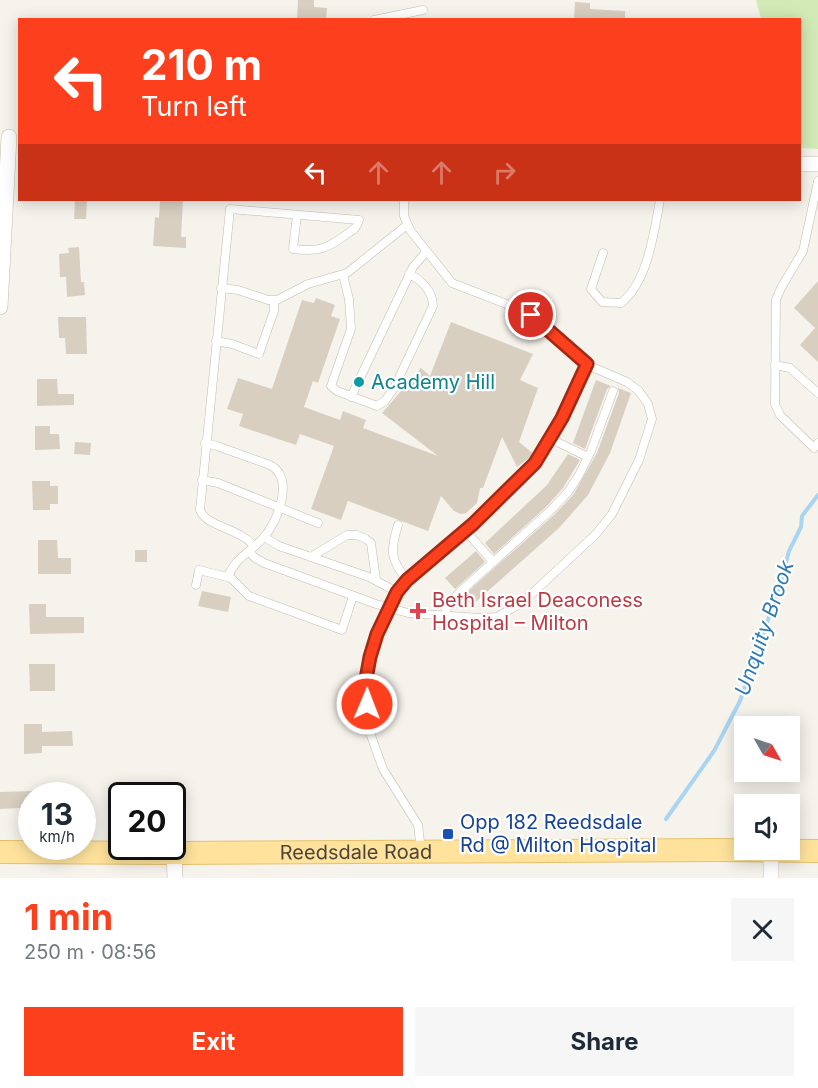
<!DOCTYPE html>
<html lang="en">
<head>
<meta charset="utf-8">
<style>
	body { margin:0; font-family:Inter,sans-serif; background:#f6f6f7; color:#1f2937; height:100vh; display:flex; flex-direction:column; font-size:22px; white-space:nowrap }
	* { box-sizing:border-box; margin:0 }
	p { font-size:20px; color:#747a83 }
	.icon { flex:none; width:33px; height:33px; fill:none; stroke:currentColor; stroke-width:2; stroke-linecap:round; stroke-linejoin:round }
	.map { position:relative; height:878px; overflow:hidden }
	.sheet { display:flex; flex-direction:column; background:#fff; flex:1 }
	.sheet>* { flex:none }
	.guide { position:absolute; left:18px; top:18px; width:783px; height:183px; border-radius:0px; box-shadow:0 3px 15px #0003; background:#fc3f1d; color:#fff; overflow:hidden }
	.needle { width:39px; rotate:129deg }
	.buttons { position:absolute; left:734px; top:716px; display:grid; gap:12px }
	.buttons a { display:grid; place-items:center; width:66px; height:66px; border-radius:0px; background:#fff; box-shadow:0 3px 15px #0003; font-size:30px }
	.speed { position:absolute; left:18px; top:782px; display:flex; gap:12px; font-size:30px; font-weight:700; text-align:center }
	.speed>* { display:grid; place-content:center; width:78px; height:78px; border-radius:50%; background:#fff; box-shadow:0 3px 15px #0003; line-height:1 }
	.speed small { font-size:15px; font-weight:400 }
	.speed .limit { border:3px solid #111; border-radius:9px; background:#fff; color:#111 }
	.pin { position:absolute; display:grid; place-items:center; width:51px; height:51px; color:#fff; margin:-26px; border:3px solid #fff; border-radius:50%; box-shadow:0 2px 6px #0007 }
	.me { position:absolute; width:66px; margin:-33px; rotate:1deg; stroke-linejoin:round; filter:drop-shadow(0 0 4px #0008) }
	.turn { display:flex; align-items:center; gap:21px; height:126px; padding:0 24px; font-size:27px }
	.turn .icon { width:78px; height:78px; stroke-width:2.5 }
	.turn b { display:block; font-size:42px; line-height:51px }
	.lanes { display:flex; align-items:center; height:57px; padding:0 24px; background:#0003; justify-content:center; gap:30px; direction:ltr }
	.lanes .off { opacity:.35 }
	.round { display:grid; place-items:center; flex:none; width:63px; height:63px; border-radius:0px; background:#f6f6f7 }
	.overview { display:flex; align-items:center; justify-content:space-between; height:102px; padding:0 24px }
	h1 { font-size:36px; font-weight:700; line-height:45px; color:#fc3f1d }
	.primary-button { display:flex; gap:12px; margin-top:auto; padding:12px 24px }
	.primary-button a { flex:1; height:69px; border-radius:0px; background:#fc3f1d; color:#fff; font-size:24px; font-weight:700; line-height:69px; text-align:center }
	.primary-button a+a { background:#f6f6f7; color:#1f2937 }
	.map>svg:first-child { display:block }
</style>
</head>
<body>
<div class="map">
<svg width="818" height="878" viewBox="0 0 818 878">
	<rect width="100%" height="100%" fill="#f6f3ec"/>
	<polygon fill="#d2eab5" points="756,0 818,0 818,149 800,148 800,20 761,19"/>
	<g fill="none" stroke-linecap="round" stroke-linejoin="round">
		<polyline stroke="#a9d4f2" stroke-width="4" points="666,819 714,751 740,701 780,585 789,551 801,527 802,516 818,495"/>
	</g>
	<g fill="#d8cfc1">
		<polygon points="298,0 314,0 314,7 327,8 326,20 297,20"/>
		<polygon points="575,2 590,3 590,9 625,11 625,20 574,20"/>
		<polygon points="75,200 87,200 86,219 74,219"/>
		<polygon points="160,200 183,200 181,237 186,237 186,248 153,246 155,217 159,218"/>
		<polygon points="79,247 81,282 84,282 85,295 67,297 66,277 60,277 59,254 69,253 68,248"/>
		<polygon points="818,281 818,362 800,345 815,328 794,308"/>
		<polygon points="316,298 335,305 331,316 340,319 318,383 313,381 304,407 340,420 343,411 366,420 363,428 438,456 382,413 421,368 430,376 451,322 533,354 520,380 538,388 519,442 534,454 517,467 502,437 483,488 480,488 477,503 466,513 461,514 454,511 441,496 428,531 348,501 341,520 311,509 334,446 300,434 296,445 239,426 243,414 227,409 238,378 272,389 302,300 314,303"/>
		<polygon points="58,317 86,317 87,354 66,354 65,338 59,338"/>
		<polygon points="37,379 57,379 58,394 74,394 74,405 37,406"/>
		<polygon points="596,380 611,386 607,389 585,449 573,443"/>
		<polygon points="618,388 631,393 610,453 588,495 559,528 471,606 463,598 464,595 554,515 573,495 597,453 619,393"/>
		<polygon points="35,426 50,426 50,434 59,434 60,449 35,450"/>
		<polygon points="75,442 91,443 90,455 74,454"/>
		<polygon points="568,454 580,460 563,488 546,507 494,554 485,543 547,485"/>
		<polygon points="32,481 50,481 50,486 58,486 58,504 50,504 50,510 33,510"/>
		<polygon points="38,540 57,540 58,558 71,558 71,574 38,574"/>
		<rect x="135" y="550" width="12" height="12"/>
		<polygon points="476,551 485,562 455,589 445,578"/>
		<polygon points="202,591 231,597 228,612 198,606"/>
		<polygon points="29,604 46,604 46,617 84,617 84,633 30,634"/>
		<polygon points="29,664 55,664 55,691 30,691"/>
		<polygon points="24,724 42,724 42,732 72,731 73,746 42,746 42,753 24,754"/>
		<polygon points="32,791 32,804 21,804 21,808 0,809 0,792"/>
	</g>
	<g fill="none" stroke-linecap="round" stroke-linejoin="round">
		<g stroke="#c2bbae" stroke-width="9">
			<g id="lane">
				<polyline points="374,20 423,10"/>
				<polyline points="818,181 803,251 781,288 776,300 775,404 780,415 814,448 818,443"/>
				<path d="M 603,253 L 591,289 L 602,302 L 621,303 C 648,282 654,232 660,200"/>
				<path d="M 343,275 L 349,299 L 351,329 L 331,386 L 337,391 L 377,406 L 385,401 L 394,388 L 433,306 C 433,292 422,280 409,274"/>
				<polyline points="221,288 238,290 268,300 277,300 308,284 347,273 407,225"/>
				<polyline points="216,341 232,344 259,354 274,311 274,301"/>
				<polyline points="775,365 790,368 818,393"/>
				<polyline points="351,397 413,267 426,252"/>
				<polyline points="551,439 588,457"/>
				<path d="M 205,443 L 217,446 L 270,465 C 295,478 278,519 265,536 C 253,551 235,557 228,577"/>
				<polyline points="202,480 218,483 318,523"/>
				<path d="M 398,525 C 390,551 390,559 407,580"/>
				<polyline points="466,531 493,562"/>
				<polyline points="264,537 279,546 369,577 397,592"/>
				<path d="M 254,546 C 240,528 206,527 200,510 L 230,209 L 359,220 C 357,228 353,230 347,234 C 327,249 318,252 293,249 L 297,215"/>
				<polyline points="249,551 255,558 264,563 376,604 408,613 480,618 497,617 523,602 596,534 612,514 639,460 652,419 648,404 639,391 627,382 592,367 580,359 536,319 522,310 452,283 410,230 404,216 404,200"/>
				<polyline points="311,557 347,535 357,535 366,539 371,543 376,580"/>
				<polyline points="196,585 199,570 231,578 249,596 342,630 353,596"/>
				<polyline points="462,590 550,511 568,492 579,475 591,451 613,391"/>
				<polyline points="444,616 448,605 459,593"/>
				<polyline points="421,850 418,825 383,769 369,730 366,679 374,642 391,603 400,588 473,524 540,457 562,419 587,364"/>
			</g>
		</g>
		<g stroke="#c2bbae" stroke-width="16">
			<g id="street">
				<polyline points="800,164 818,164"/>
				<polyline points="0,307 9,137"/>
				<polyline points="174,853 175,878"/>
				<polyline points="771,878 771,850"/>
			</g>
		</g>
		<g stroke="#e6c16a" stroke-width="24">
			<g id="primary">
				<path id="s1" d="M 0,852 L 174,853 L 717,850 L 818,851"/>
			</g>
		</g>
		<use href="#lane" stroke="#fff" stroke-width="8"/>
		<use href="#street" stroke="#fff" stroke-width="15"/>
		<use href="#primary" stroke="#ffe39c" stroke-width="22"/>
	</g>
	<g fill="none" stroke-linecap="round" stroke-linejoin="round">
		<g stroke="#a42913" stroke-width="15">
			<polyline id="route" points="367,704 366,679 370,657 377,634 397,592 407,580 473,524 535,463 562,418 587,364 531,315"/>
		</g>
		<use href="#route" stroke="#fc3f1d" stroke-width="10"/>
	</g>
	<circle fill="#0f9aa8" stroke="#fff" stroke-width="2" cx="359" cy="382" r="6"/>
	<path fill="#e0444e" stroke="#fff" stroke-width="2" d="M415 602h6v6h6v6h-6v6h-6v-6h-6v-6h6z"/>
	<rect fill="#1a4fb4" stroke="#fff" stroke-width="2" x="442" y="828" width="12" height="12" rx="3"/>
	<g text-anchor="middle" dominant-baseline="central" stroke-width="4.5" stroke-linejoin="round" paint-order="stroke">
		<g font-size="20" fill="#0d838f" stroke="#fff" text-anchor="start">
			<text x="371" y="382">Academy Hill</text>
		</g>
		<g font-size="20" fill="#be3a42" stroke="#fff" text-anchor="start">
			<text x="432" y="600">Beth Israel Deaconess<tspan x="432" dy="23">Hospital – Milton</tspan></text>
		</g>
		<g font-size="20" fill="#164399" stroke="#fff" text-anchor="start">
			<text x="460" y="822">Opp 182 Reedsdale<tspan x="460" dy="23">Rd @ Milton Hospital</tspan></text>
		</g>
		<g font-size="20" fill="#4b4439" stroke="#fff">
			<text stroke="none"><textPath href="#s1" startOffset="356">Reedsdale Road</textPath></text>
		</g>
		<g font-size="21" font-style="italic" fill="#2e7ab2" stroke="#fff">
			<text transform="translate(764 628) rotate(-71)">Unquity Brook</text>
		</g>
	</g>
</svg>
<div class="buttons">
<a><svg class="needle" viewBox="-14 -14 28 28"><path d="M0-13l5 13h-10z" fill="#e53935"/><path d="M0 13l5-13h-10z" fill="#747a83"/></svg></a>
<a><svg class="icon" aria-label="sound" viewBox="0 0 24 24"><path d="M4 9h4l5-4v14l-5-4H4zM17 9q2 3 0 6"/></svg></a>
</div>
<div class="speed"><div>13<small>km/h</small></div><div class="limit">20</div></div>
<div class="pin" style="left:531px;top:315px;background:#d93025"><svg class="icon" aria-label="arrive" viewBox="0 0 24 24"><path d="M6 21V4h12l-3 4 3 4H6"/></svg></div>
<svg class="me" style="left:367px;top:704px" viewBox="-20 -20 40 40"><circle r="17" fill="#fc3f1d" stroke="#fff" stroke-width="3"/><path d="M0-11L8 9 0 5-8 9z" fill="#fff"/></svg>
<div class="guide">
<div class="turn"><svg class="icon" aria-label="left" viewBox="0 0 24 24"><path d="M17 20v-9H6M10 6l-5 5 5 5"/></svg><div><b>210 m</b>Turn left</div></div>
<div class="lanes"><svg class="icon" aria-label="left" viewBox="0 0 24 24"><path d="M17 20v-9H6M10 6l-5 5 5 5"/></svg><svg class="icon off" aria-label="ahead" viewBox="0 0 24 24"><path d="M12 20V5M6 11l6-6 6 6"/></svg><svg class="icon off" aria-label="ahead" viewBox="0 0 24 24"><path d="M12 20V5M6 11l6-6 6 6"/></svg><svg class="icon off" aria-label="right" viewBox="0 0 24 24"><path d="M7 20v-9h11M14 6l5 5-5 5"/></svg></div>
</div>
</div>
<section class="sheet">
<div class="overview"><div><h1>1 min</h1><p>250 m · 08:56</p></div><a class="round"><svg class="icon" aria-label="close" viewBox="0 0 24 24"><path d="M6 6l12 12M18 6L6 18"/></svg></a></div>
<div class="primary-button"><a>Exit</a><a>Share</a></div>
</section>
</body>
</html>
